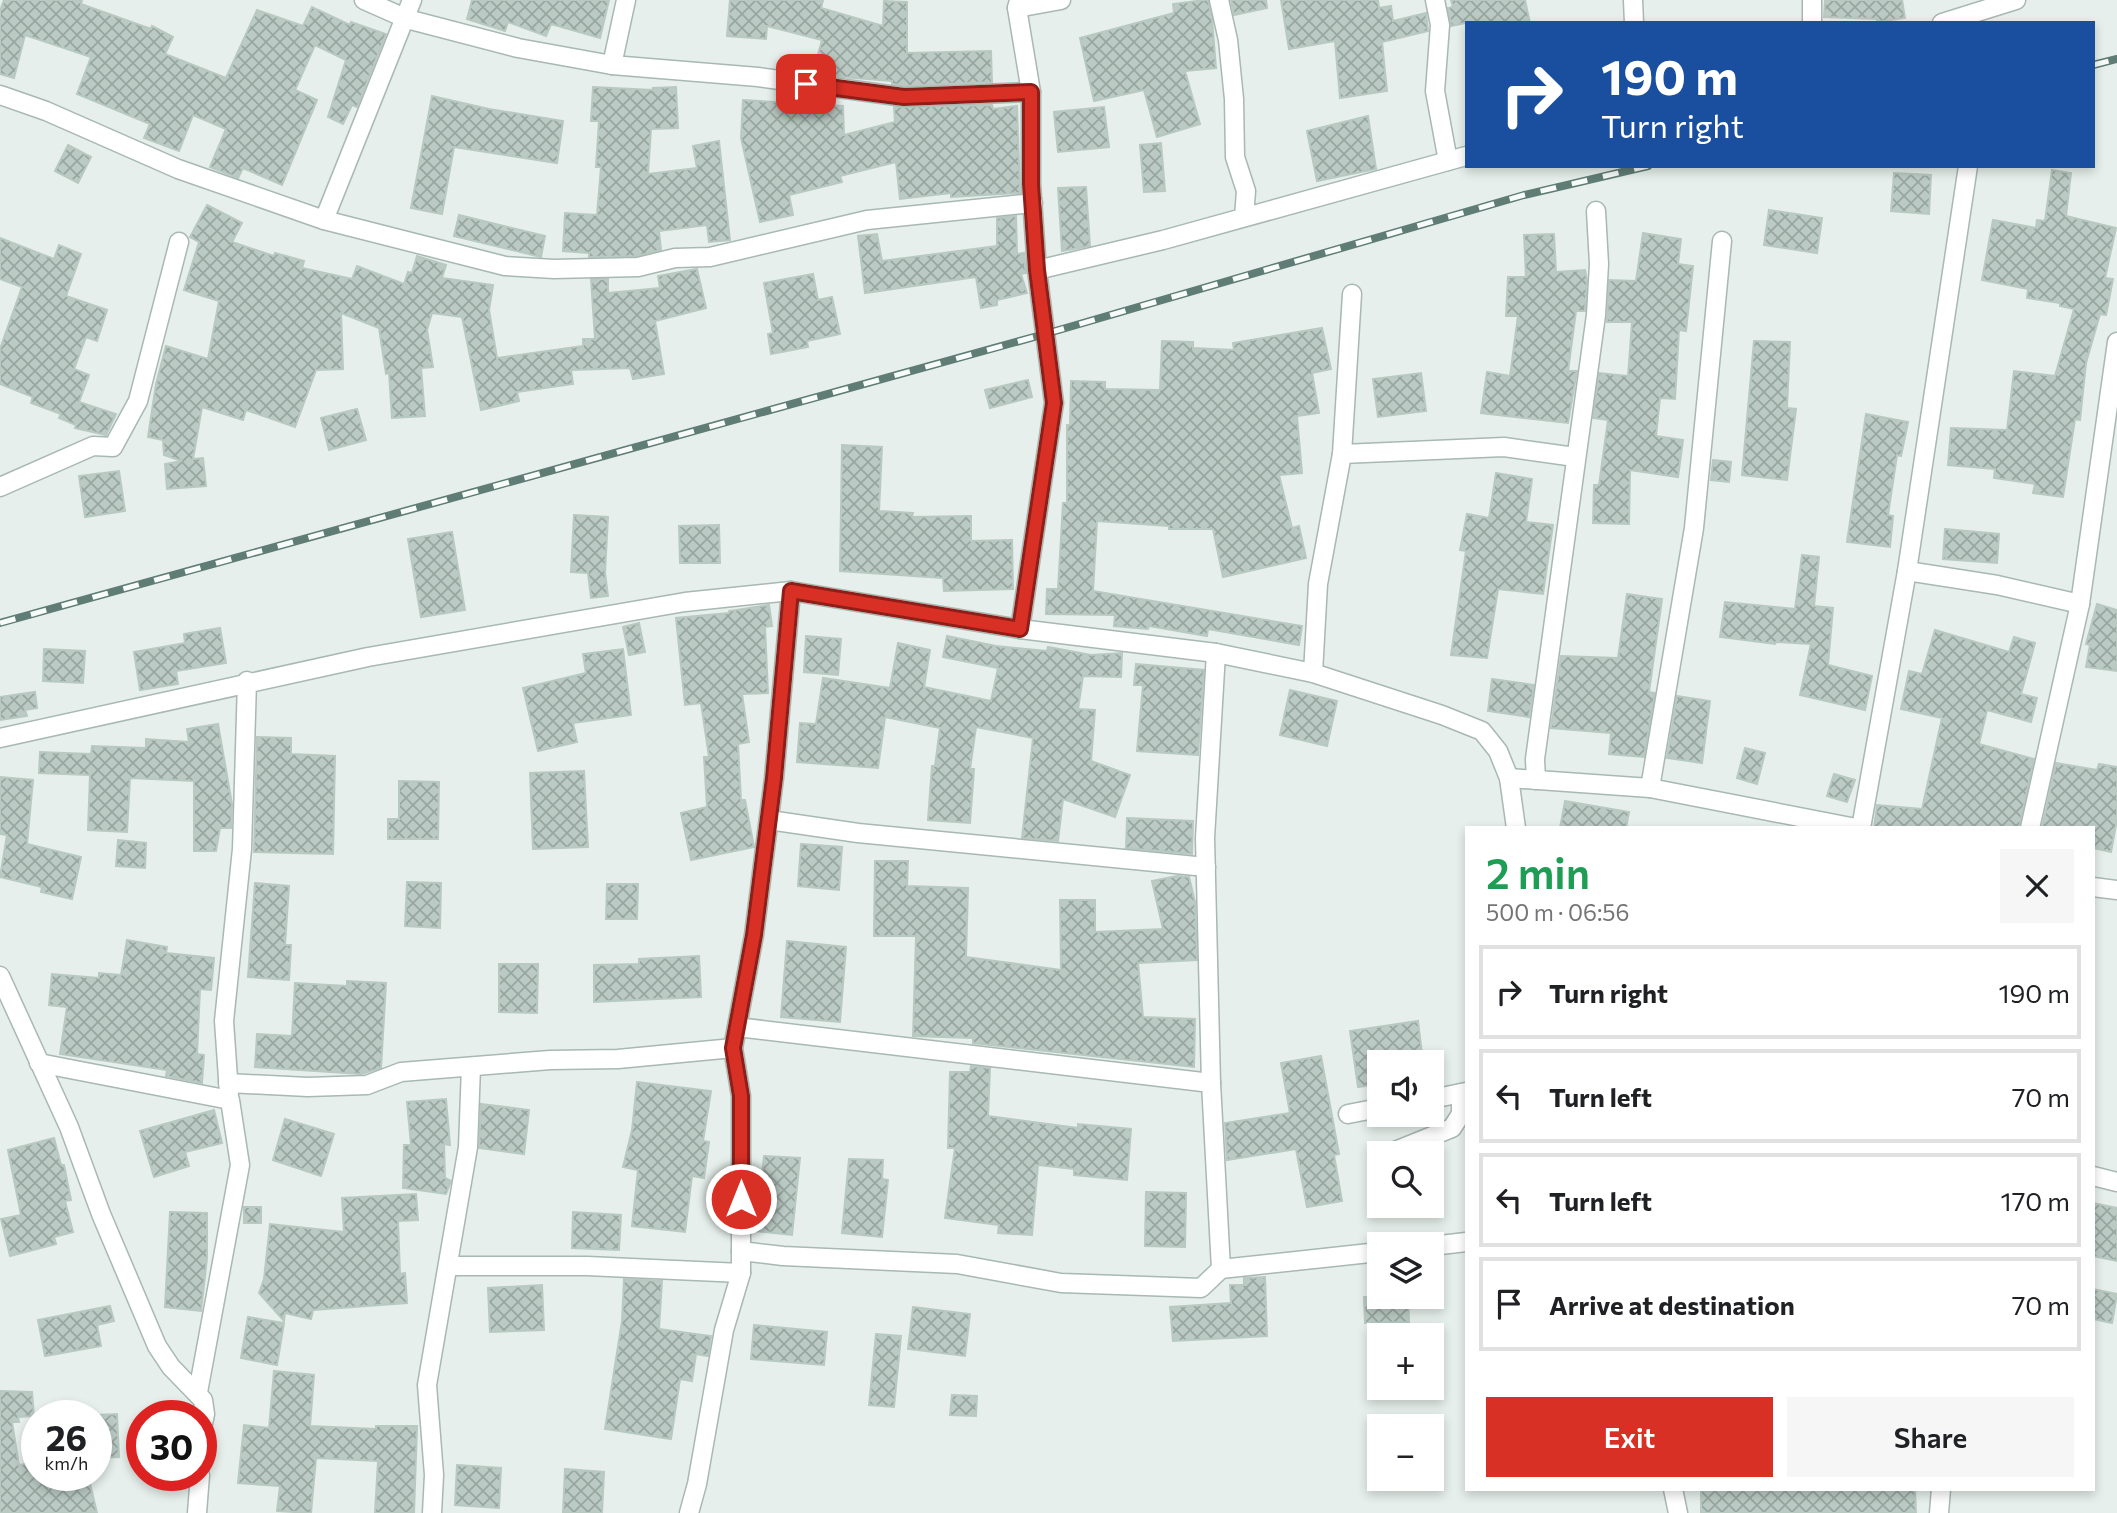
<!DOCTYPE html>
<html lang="en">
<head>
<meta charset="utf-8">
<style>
	body { margin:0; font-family:Commissioner,sans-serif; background:#f6f6f6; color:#202124; height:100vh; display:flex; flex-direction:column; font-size:26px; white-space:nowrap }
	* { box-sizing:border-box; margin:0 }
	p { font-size:23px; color:#757577 }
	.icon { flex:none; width:38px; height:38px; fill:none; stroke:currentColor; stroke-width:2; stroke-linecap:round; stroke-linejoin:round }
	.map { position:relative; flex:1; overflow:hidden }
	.panel { position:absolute; left:1465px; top:826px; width:630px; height:665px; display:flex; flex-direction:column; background:#fff; border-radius:0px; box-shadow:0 4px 10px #0003 }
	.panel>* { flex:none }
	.top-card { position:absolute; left:1465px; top:21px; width:630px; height:147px; border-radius:0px; box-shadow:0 4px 10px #0003; background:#1a4fa0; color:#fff; overflow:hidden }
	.fabs { position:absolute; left:1367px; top:1050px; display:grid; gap:14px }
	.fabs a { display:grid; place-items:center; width:77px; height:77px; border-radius:0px; background:#fff; box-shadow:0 4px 10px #0003; font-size:35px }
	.speed { position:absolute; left:21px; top:1400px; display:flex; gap:14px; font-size:35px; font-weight:700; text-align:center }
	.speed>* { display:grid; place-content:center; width:91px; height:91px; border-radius:50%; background:#fff; box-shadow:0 4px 10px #0003; line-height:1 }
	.speed small { font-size:18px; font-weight:400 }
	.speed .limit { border:10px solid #d22; background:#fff; color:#111 }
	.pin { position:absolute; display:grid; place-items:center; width:60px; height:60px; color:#fff; margin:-30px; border-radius:14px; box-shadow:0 4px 10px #0006 }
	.me { position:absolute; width:77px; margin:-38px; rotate:0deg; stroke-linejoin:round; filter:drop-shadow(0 0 5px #0008) }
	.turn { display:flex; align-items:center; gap:24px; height:147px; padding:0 21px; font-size:32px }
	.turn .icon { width:91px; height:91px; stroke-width:2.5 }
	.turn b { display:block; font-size:49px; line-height:60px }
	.round { display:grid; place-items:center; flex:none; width:74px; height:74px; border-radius:0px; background:#f6f6f6 }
	.head { display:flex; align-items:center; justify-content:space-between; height:119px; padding:0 21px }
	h1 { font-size:42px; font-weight:600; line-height:52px; color:#1e9e55 }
	.cta { display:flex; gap:14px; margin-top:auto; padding:14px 21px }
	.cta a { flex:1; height:80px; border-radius:0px; background:#d93025; color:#fff; font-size:28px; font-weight:600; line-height:80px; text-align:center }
	.cta a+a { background:#f6f6f6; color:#202124 }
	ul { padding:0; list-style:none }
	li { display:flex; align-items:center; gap:21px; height:94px; margin:0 14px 10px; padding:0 7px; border:4px solid #e0e0e0; border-radius:0px }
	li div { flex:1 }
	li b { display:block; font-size:26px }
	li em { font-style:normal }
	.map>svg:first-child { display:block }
</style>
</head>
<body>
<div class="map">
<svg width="2117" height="1513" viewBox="0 0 2117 1513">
	<defs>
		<pattern id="building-cross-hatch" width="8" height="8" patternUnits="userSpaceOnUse" patternTransform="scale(1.75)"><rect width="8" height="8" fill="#bbcac4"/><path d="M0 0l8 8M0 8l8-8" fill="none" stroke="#98a6a0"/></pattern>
	</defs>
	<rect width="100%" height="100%" fill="#e6efeb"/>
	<g fill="url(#building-cross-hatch)" stroke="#b8c9c2" stroke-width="2">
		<polygon points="4,0 82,0 81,4 151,29 152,26 173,37 165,54 226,78 257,10 303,26 312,7 350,25 351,22 386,34 357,107 352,105 343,124 328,117 346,60 315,45 295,90 317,100 282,185 243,168 238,178 210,167 226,129 193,115 179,151 144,138 150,124 77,94 91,57 25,35 14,78 0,74 0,11"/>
		<polygon points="472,0 609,0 600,38 551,24 546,36 508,22 505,31 467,19"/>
		<polygon points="730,0 823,0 821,8 883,26 884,1 907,2 907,53 991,51 992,82 905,86 892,84 892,81 842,77 814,69 822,40 767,26 766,39 727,36"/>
		<polygon points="1205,0 1208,0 1212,19 1216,68 1185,71 1200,124 1157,137 1144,90 1094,101 1080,38 1174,13 1173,4"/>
		<polygon points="1231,0 1266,0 1267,8 1234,15"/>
		<polygon points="1281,0 1378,0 1379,8 1391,6 1393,21 1426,13 1428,31 1382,42 1387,91 1340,98 1335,41 1289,49"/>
		<polygon points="1451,0 1525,0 1530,23 1466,23 1451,26 1448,8 1453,7"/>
		<polygon points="1825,0 1902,0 1905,18 1877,22 1877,19 1824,17"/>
		<polygon points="593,87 653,90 653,88 676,87 678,128 651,129 648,174 697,168 693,146 719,141 730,240 709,242 707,225 659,231 661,250 637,256 589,257 589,253 563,251 565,213 597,215 601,167 596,167 599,121 591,121"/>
		<polygon points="432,96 489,109 563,121 557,163 454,147 442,214 411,208"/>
		<polygon points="743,100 843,106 844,135 895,122 894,107 992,105 993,109 1017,106 1020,193 951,197 951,193 900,199 896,162 840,176 842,182 789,195 793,215 760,222 741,138"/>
		<polygon points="1104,107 1109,147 1058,152 1054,112"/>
		<polygon points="1368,116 1376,169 1317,181 1307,131"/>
		<polygon points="1161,143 1165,191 1144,192 1140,145"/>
		<polygon points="68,145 91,157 78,183 55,171"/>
		<polygon points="2052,170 2071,173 2066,216 2116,228 2105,278 2113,279 2106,315 2100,314 2086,363 2080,420 2075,419 2063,497 2033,493 2035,484 1994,478 1995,469 1948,465 1951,428 2007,430 2014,371 2055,376 2074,309 2060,306 2060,303 2027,298 2028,289 1982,280 1993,220 2036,228 2037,220 2045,221"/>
		<polygon points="1894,173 1931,175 1929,214 1891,211"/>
		<polygon points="1086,187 1090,246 1062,251 1058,188"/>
		<polygon points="207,205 242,223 232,242 274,256 275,253 304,261 302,268 352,279 357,266 404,284 408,272 412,273 417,256 446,265 442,278 493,285 489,310 497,358 583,346 583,339 595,339 591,279 608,279 608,293 660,288 658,276 697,269 706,308 655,321 664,374 633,379 630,368 571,370 573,384 517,392 519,401 481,410 462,317 432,313 427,330 433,367 421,368 425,416 392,418 389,373 386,374 379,328 341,313 343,369 316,370 295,427 246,410 243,420 202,407 193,459 203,458 206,486 167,489 165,464 182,461 164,455 163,440 148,437 156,384 166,346 208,359 219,301 184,290 199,242 190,237"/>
		<polygon points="1769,210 1822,218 1817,253 1764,245"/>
		<polygon points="459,215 545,236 541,257 454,236"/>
		<polygon points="1016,216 1017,254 1024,253 1026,273 1021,274 1027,293 997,300 997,305 981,308 976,277 865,293 858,236 877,234 882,261 997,246 997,218"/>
		<polygon points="1643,233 1681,239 1678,264 1693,266 1686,331 1679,330 1675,399 1660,398 1656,436 1683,440 1678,477 1630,470 1629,524 1593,523 1594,485 1599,485 1608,420 1593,418 1599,373 1628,376 1632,322 1607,322 1609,280 1636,281"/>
		<polygon points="1554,234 1556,272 1585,270 1587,280 1585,311 1576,311 1568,371 1577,371 1568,423 1481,413 1487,372 1510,376 1518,316 1506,316 1508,277 1526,277 1524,235"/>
		<polygon points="0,238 54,259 59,245 81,254 66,296 107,310 97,341 86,337 74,369 89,375 79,402 116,414 106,435 75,428 76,425 59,418 61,414 31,403 33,397 0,384 0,349 22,287 0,279"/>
		<polygon points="813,274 818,300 832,297 840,334 807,341 808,347 771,354 768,334 773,333 764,283"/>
		<polygon points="1322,328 1331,369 1312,373 1319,413 1297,416 1302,473 1279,475 1292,528 1299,526 1306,558 1223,577 1213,529 1169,529 1169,526 1097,521 1093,591 1302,626 1299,645 1208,629 1207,636 1149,626 1148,629 1114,626 1115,615 1046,614 1047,589 1058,589 1063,503 1067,503 1067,425 1070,425 1071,381 1105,382 1105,389 1160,390 1162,341 1193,342 1193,348 1234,350 1233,343"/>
		<polygon points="1754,341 1790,342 1787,408 1796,409 1787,480 1742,475"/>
		<polygon points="1421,373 1426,411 1378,417 1373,379"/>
		<polygon points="1028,380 1032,397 990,408 985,390"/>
		<polygon points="357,409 366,440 329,450 321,418"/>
		<polygon points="1866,414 1908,422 1901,456 1897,455 1888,515 1893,516 1890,547 1847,542"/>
		<polygon points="842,445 882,447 879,511 913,513 912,517 971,516 971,541 1012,540 1013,589 944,591 943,578 840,571"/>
		<polygon points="1713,460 1731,462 1729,482 1711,480"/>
		<polygon points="119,471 125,511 85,517 79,476"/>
		<polygon points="1496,473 1532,479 1526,522 1553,525 1543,594 1498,589 1487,658 1451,655 1466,551 1460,550 1467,514 1489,518"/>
		<polygon points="574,515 608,517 605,573 608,596 591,598 588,573 571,572"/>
		<polygon points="719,525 720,563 680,563 679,526"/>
		<polygon points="1945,529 1999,534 1997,563 1943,559"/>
		<polygon points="452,532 465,610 421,617 408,539"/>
		<polygon points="1802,555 1819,557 1814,606 1833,608 1828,665 1872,676 1865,710 1800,695 1811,644 1776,642 1775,644 1720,637 1725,602 1795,609"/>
		<polygon points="1627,594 1662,599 1649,692 1655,693 1644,757 1609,754 1611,733 1551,728 1561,656 1618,658"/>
		<polygon points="2097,604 2117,610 2117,671 2086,667 2090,645 2086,644"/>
		<polygon points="769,605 772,626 765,627 768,693 742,694 749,742 738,744 741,800 745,800 754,847 691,860 681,813 707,807 704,757 709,757 701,703 685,705 676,618 729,613 729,611"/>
		<polygon points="639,623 645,652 629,655 623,627"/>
		<polygon points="220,628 226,663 176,671 178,684 140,690 134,652 185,643 184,634"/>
		<polygon points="1935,630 2009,652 2014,637 2035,643 2021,694 2037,698 2031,722 1987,710 1979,744 2034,759 2019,828 1874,828 1877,805 1922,809 1942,718 1901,709 1909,671 1922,674"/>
		<polygon points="806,636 841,639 838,675 804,672"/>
		<polygon points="947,636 996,646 1047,651 1048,647 1091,655 1122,653 1121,677 1083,676 1078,709 1095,710 1091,761 1130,775 1115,817 1063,799 1058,841 1022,838 1033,738 976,727 970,769 974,769 970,823 928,820 932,766 935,766 940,728 885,717 878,768 797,762 800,723 816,724 823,678 890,688 898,643 930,650 924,687 991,701 998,668 943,657"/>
		<polygon points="44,649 85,651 83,683 43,681"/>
		<polygon points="623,649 631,715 573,723 577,742 538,751 523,688 586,673 583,654"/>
		<polygon points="1136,664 1204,670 1198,755 1137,751 1143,685 1134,685"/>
		<polygon points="1492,679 1534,685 1529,717 1488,711"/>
		<polygon points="1290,690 1337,701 1327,746 1280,735"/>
		<polygon points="35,692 37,708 25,710 27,716 0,720 0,697"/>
		<polygon points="1677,696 1710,701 1702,763 1667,758"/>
		<polygon points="218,724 232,804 231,828 220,828 216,851 194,851 194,781 130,778 127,832 88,830 90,775 39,773 40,752 91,754 92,746 146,748 146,739 189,742 187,729"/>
		<polygon points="257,737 291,738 291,754 335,756 333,854 254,852"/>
		<polygon points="1745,748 1765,753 1757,784 1737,778"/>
		<polygon points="2056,763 2097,770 2099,764 2117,767 2117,819 2111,852 2093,848 2093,828 2042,828"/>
		<polygon points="584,771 588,847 533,849 530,773"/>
		<polygon points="1834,774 1855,780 1847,802 1827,796"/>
		<polygon points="0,777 33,780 27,844 81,857 72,899 41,892 42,887 0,877 7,835 0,834"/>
		<polygon points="399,781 439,782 438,839 388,839 388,819 399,819"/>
		<polygon points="1565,801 1629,812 1626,828 1560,828"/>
		<polygon points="1127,818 1193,821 1192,854 1126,848"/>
		<polygon points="118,840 146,843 145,868 116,866"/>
		<polygon points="801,844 842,847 839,890 798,886"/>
		<polygon points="875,861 908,861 907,886 968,888 966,957 1061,970 1060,900 1095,900 1095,932 1163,929 1152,881 1177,876 1189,877 1195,902 1197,960 1138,963 1143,1017 1195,1019 1194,1067 973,1043 973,1038 913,1036 916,936 874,936"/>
		<polygon points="407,882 441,883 440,928 405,926"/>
		<polygon points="255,883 289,886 285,945 291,945 289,980 248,977"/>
		<polygon points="607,884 638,884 637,919 606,919"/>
		<polygon points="127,940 167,947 166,953 214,958 211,990 200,989 197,1054 204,1055 202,1083 166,1076 167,1070 60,1054 67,1007 49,1005 52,974 99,978 99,973 121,975"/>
		<polygon points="787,941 846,947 840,1022 781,1017"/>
		<polygon points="699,956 701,997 594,1002 594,965 639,964 639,959"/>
		<polygon points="499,964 538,964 537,1013 499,1012"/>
		<polygon points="347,981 386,983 381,1068 361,1074 255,1067 257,1034 292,1036 295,983 347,986"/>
		<polygon points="1418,1021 1423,1062 1379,1062 1379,1084 1358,1087 1350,1031"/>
		<polygon points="1321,1056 1339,1154 1334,1155 1342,1201 1307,1207 1296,1149 1227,1160 1225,1123 1290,1113 1281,1063"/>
		<polygon points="971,1066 990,1068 988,1116 1078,1128 1078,1124 1131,1129 1127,1180 1074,1175 1074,1169 1038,1165 1032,1235 998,1233 999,1225 945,1218 955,1148 948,1148 950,1072 970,1072"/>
		<polygon points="637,1082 711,1091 703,1141 709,1142 704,1178 692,1176 685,1232 632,1226 638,1170 623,1167 632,1130"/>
		<polygon points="446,1099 450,1145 444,1144 445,1178 451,1181 446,1194 403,1188 404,1145 411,1145 407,1102"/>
		<polygon points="481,1104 529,1110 524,1154 479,1148"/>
		<polygon points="214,1110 222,1143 185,1152 189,1166 154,1177 140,1131"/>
		<polygon points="285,1119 334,1134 321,1176 273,1160"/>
		<polygon points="54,1138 61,1165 64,1165 71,1200 65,1201 73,1232 54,1237 56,1244 10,1256 1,1219 21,1215 8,1150"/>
		<polygon points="764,1156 800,1158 792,1235 756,1231"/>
		<polygon points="849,1159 883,1160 882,1179 888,1180 882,1237 842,1233"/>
		<polygon points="1146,1192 1186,1193 1185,1247 1145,1246"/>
		<polygon points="416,1194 418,1220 398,1221 400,1274 405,1273 407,1303 313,1310 311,1319 285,1313 284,1321 259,1293 264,1279 270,1224 344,1232 342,1198"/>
		<polygon points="2093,1203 2117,1208 2117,1261 2093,1256"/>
		<rect x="244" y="1207" width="17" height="16"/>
		<polygon points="170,1212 207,1213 207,1258 201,1311 165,1307"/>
		<polygon points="573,1212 621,1215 619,1250 572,1248"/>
		<polygon points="1265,1277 1267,1336 1173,1341 1170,1307 1231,1303 1230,1285 1244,1285 1244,1278"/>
		<polygon points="624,1279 662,1281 659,1329 711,1336 708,1356 696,1354 692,1381 680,1379 671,1439 605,1429 622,1321"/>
		<polygon points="542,1285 544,1330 490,1332 488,1288"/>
		<polygon points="2093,1289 2117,1294 2112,1323 2093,1319"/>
		<polygon points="1364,1297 1408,1297 1409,1322 1365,1323"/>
		<polygon points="110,1306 114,1321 97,1325 101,1346 45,1356 38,1320"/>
		<polygon points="913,1307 970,1314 965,1356 908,1349"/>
		<polygon points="248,1317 284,1323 277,1365 241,1358"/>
		<polygon points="754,1325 827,1332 824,1365 751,1359"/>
		<polygon points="876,1334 901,1336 894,1407 869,1405"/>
		<polygon points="274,1371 314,1375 310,1426 376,1429 376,1426 417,1426 414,1513 375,1513 378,1461 316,1458 311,1513 277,1511 280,1486 238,1483 244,1425 269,1428"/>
		<polygon points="0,1391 32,1392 34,1416 18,1417 19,1422 12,1422 19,1465 37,1462 37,1475 88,1475 97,1513 0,1513"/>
		<polygon points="952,1395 977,1396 976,1416 950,1415"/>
		<polygon points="117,1414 119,1457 96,1458 96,1415"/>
		<polygon points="457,1465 501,1468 499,1508 455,1505"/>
		<polygon points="565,1469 604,1472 602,1513 563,1513"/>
		<polygon points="1701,1489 1915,1489 1916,1513 1701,1513"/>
	</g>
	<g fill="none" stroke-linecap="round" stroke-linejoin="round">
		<g stroke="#a8b8b2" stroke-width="21">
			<g id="street">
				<polyline points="364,0 407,19 518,48 612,65 758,77 904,97 1031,92"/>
				<polyline points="1019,0 1017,8 1031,92 1031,184 1037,270 1054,403 1020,629"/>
				<polyline points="1219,0 1228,40 1234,99 1235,157 1246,191 1244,217"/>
				<polyline points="1435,0 1440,25 1435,91 1448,161"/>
				<polyline points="1633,0 1634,23"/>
				<polyline points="1017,8 1061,0"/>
				<polyline points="1812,23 1812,0"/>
				<polyline points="1942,23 2016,0"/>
				<polyline points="612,65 626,0"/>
				<polyline points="0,95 46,111 178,169 324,220 505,266 554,269 638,267 675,258 710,257 867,220 1033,203"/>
				<polyline points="324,220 412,0"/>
				<polyline points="1037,270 1163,240 1466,156"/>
				<polyline points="1342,454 1504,447 1575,457"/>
				<polyline points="0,487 93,446 113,447 138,401 179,242"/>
				<polyline points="1907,571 1997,585 2080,604"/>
				<polyline points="1216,653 1205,838 1211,1083 1221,1269"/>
				<polyline points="1313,673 1318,584 1342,454 1352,294"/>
				<polyline points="0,738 368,657 685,602 791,591 1020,629 1216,653 1313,673 1442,715 1482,731 1498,751 1509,778 1516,828"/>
				<polyline points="1509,778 1650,788 1856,828"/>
				<polyline points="1536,780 1535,759 1596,315 1599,264 1596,211"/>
				<polyline points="1650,788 1694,528 1722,241"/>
				<polyline points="769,820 858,833 1206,867"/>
				<polyline points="1861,828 1907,571 1968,166"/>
				<polyline points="2030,828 2080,604 2117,342"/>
				<polyline points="2093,887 2117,890"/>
				<polyline points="0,976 69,1127 101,1214 157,1346 171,1367 203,1400 205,1414 201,1433"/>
				<polyline points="737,1027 1211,1083"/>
				<polyline points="39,1063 230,1100 240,1165 198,1392"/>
				<polyline points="228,1083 308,1087 367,1085 401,1072 550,1060 618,1059 733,1048"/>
				<polyline points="229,1093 224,1021 242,849 247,681"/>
				<polyline points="1432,1099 1466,1092"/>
				<polyline points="1348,1114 1379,1108"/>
				<polyline points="1390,1153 1452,1128 1461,1114 1461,1093"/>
				<polyline points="2093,1176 2117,1182"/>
				<polyline points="1432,1246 1466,1242"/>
				<polyline points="741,1251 783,1256 957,1264 1061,1283 1201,1288 1221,1269 1379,1252"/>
				<polyline points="449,1266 587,1266 741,1273"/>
				<polyline points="1673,1489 1678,1513"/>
				<polyline points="197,1513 200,1475"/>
				<polyline points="432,1513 434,1475 427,1385 468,1147 471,1067"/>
				<polyline points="689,1513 697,1484 724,1330 741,1273 741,1096 733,1048 754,935 774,778 791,591"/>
				<polyline points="1939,1513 1941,1489"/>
			</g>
		</g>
		<use href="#street" stroke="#fff" stroke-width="18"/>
		<g stroke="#5f7d75" stroke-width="8">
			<g id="rail">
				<polyline points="2093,65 2117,59"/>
				<polyline points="0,623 1045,334 1524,195 1648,166"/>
			</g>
		</g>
		<use href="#rail" stroke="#f7fbf9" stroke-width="5" stroke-dasharray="16" stroke-linecap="butt"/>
	</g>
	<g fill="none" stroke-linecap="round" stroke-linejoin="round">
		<g stroke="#8d1f18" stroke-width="18">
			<polyline id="route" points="741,1199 741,1096 733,1048 754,935 774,778 791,591 1020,629 1054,403 1037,270 1031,184 1031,92 904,97 806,84"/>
		</g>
		<use href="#route" stroke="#d93025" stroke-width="12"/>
	</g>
</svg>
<div class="fabs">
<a><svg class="icon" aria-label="sound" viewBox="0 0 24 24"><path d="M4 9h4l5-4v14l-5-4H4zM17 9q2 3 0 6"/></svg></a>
<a><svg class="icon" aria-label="search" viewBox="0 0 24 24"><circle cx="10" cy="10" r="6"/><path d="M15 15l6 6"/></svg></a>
<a><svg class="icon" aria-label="layers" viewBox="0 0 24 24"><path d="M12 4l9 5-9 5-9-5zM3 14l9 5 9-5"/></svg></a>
<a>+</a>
<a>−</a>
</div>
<div class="speed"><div>26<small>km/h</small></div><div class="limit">30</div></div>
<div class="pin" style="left:806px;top:84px;background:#d93025"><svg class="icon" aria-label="arrive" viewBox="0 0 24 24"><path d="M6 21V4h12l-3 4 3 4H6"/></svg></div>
<svg class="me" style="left:741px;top:1199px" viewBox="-20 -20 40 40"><circle r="17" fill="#d93025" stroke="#fff" stroke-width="3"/><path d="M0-11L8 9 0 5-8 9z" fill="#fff"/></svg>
<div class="top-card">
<div class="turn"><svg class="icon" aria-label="right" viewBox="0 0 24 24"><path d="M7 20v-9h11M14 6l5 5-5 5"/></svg><div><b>190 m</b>Turn right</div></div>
</div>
<section class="panel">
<div class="head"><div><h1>2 min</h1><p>500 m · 06:56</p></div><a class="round"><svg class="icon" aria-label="close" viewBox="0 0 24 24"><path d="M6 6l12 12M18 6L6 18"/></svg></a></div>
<ul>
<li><svg class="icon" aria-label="right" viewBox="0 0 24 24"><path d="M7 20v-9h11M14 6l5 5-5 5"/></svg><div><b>Turn right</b></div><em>190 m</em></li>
<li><svg class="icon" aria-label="left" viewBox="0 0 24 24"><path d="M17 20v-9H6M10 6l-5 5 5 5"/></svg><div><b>Turn left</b></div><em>70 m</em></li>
<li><svg class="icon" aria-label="left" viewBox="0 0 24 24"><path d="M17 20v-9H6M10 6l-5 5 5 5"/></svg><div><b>Turn left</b></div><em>170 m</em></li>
<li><svg class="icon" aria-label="arrive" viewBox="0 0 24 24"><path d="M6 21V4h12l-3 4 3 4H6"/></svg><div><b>Arrive at destination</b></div><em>70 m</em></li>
</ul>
<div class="cta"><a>Exit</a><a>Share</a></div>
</section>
</div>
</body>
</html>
